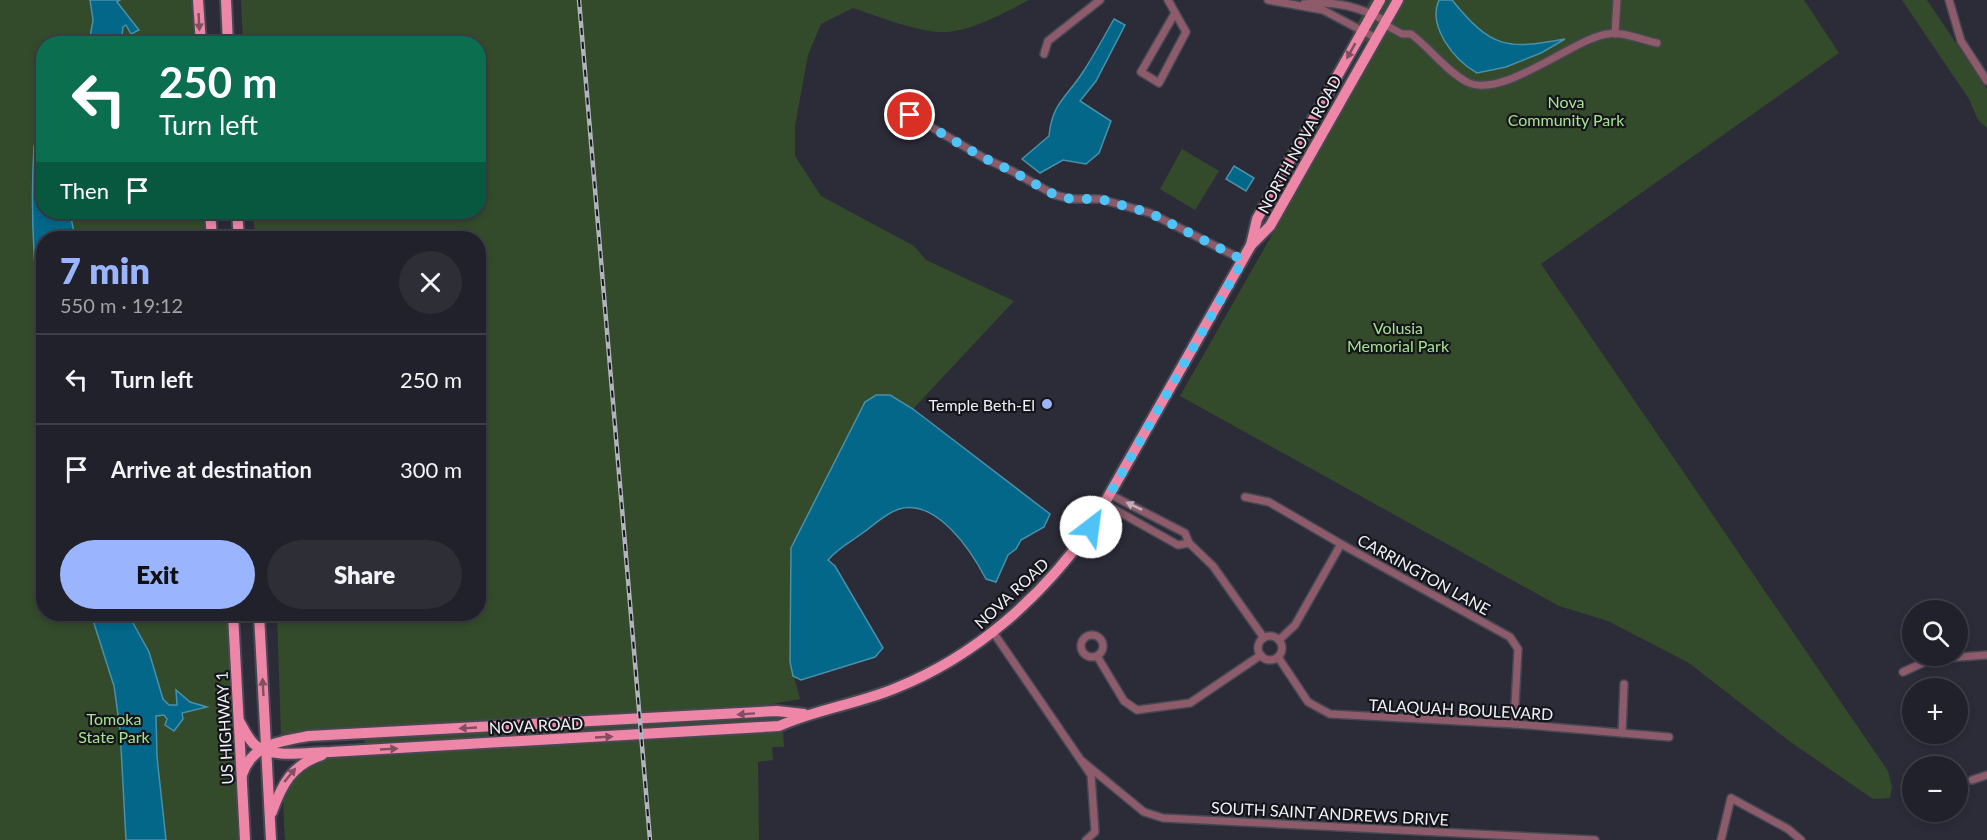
<!DOCTYPE html>
<html lang="en">
<head>
<meta charset="utf-8">
<style>
	body { margin:0; font-family:Lato,sans-serif; background:#2d2e36; color:#f1f3f6; height:100vh; display:flex; flex-direction:column; font-size:22px; white-space:nowrap }
	* { box-sizing:border-box; margin:0 }
	p { font-size:20px; color:#a2a3a8 }
	.icon { flex:none; width:33px; height:33px; fill:none; stroke:currentColor; stroke-width:2; stroke-linecap:round; stroke-linejoin:round }
	.map { position:relative; flex:1; overflow:hidden }
	.details { position:absolute; left:36px; top:231px; width:450px; height:390px; display:flex; flex-direction:column; background:#20212a; border-radius:24px; box-shadow:0 3px 9px #0003,0 0 0 2px #3d3e47 }
	.details>* { flex:none }
	.guide { position:absolute; left:36px; top:36px; width:450px; height:183px; border-radius:24px; box-shadow:0 3px 9px #0003,0 0 0 2px #3d3e47; background:#0b6e4f; color:#fff; overflow:hidden }
	.controls { position:absolute; left:1902px; top:600px; display:grid; gap:12px }
	.controls a { display:grid; place-items:center; width:66px; height:66px; border-radius:50%; background:#20212a; box-shadow:0 3px 9px #0003,0 0 0 2px #3d3e47; font-size:30px }
	.pin { position:absolute; display:grid; place-items:center; width:51px; height:51px; color:#fff; margin:-26px; border:3px solid #fff; border-radius:50%; box-shadow:0 2px 6px #0007 }
	.me { position:absolute; width:66px; margin:-33px; rotate:30deg; stroke-linejoin:round; filter:drop-shadow(0 0 4px #0008) }
	.turn { display:flex; align-items:center; gap:21px; height:126px; padding:0 24px; font-size:27px }
	.turn .icon { width:78px; height:78px; stroke-width:2.5 }
	.turn b { display:block; font-size:42px; line-height:51px }
	.then { display:flex; align-items:center; height:57px; padding:0 24px; background:#0003; gap:12px; font-size:22px }
	.round { display:grid; place-items:center; flex:none; width:63px; height:63px; border-radius:32px; background:#2d2e36 }
	.summary { display:flex; align-items:center; justify-content:space-between; height:102px; padding:0 24px }
	h1 { font-size:36px; font-weight:800; line-height:45px; color:#9ab5fd }
	.action { display:flex; gap:12px; margin-top:auto; padding:12px 24px }
	.action a { flex:1; height:69px; border-radius:36px; background:#9ab5fd; color:#111; font-size:24px; font-weight:800; line-height:69px; text-align:center }
	.action a+a { background:#2d2e36; color:#f1f3f6 }
	ul { padding:0; list-style:none }
	li { display:flex; align-items:center; gap:18px; height:90px; padding:0 24px; border-top:2px solid #3d3e47 }
	li div { flex:1 }
	li b { display:block; font-size:22px }
	li em { font-style:normal }
	.map>svg:first-child { display:block }
</style>
</head>
<body>
<div class="map">
<svg width="1987" height="840" viewBox="0 0 1987 840">
	<rect width="100%" height="100%" fill="#2b2c38"/>
	<g fill="#334b2b">
		<polygon points="0,0 198,0 200,43 44,44 44,212 210,212 211,238 44,238 44,614 232,614 245,840 0,840"/>
		<path d="M 241,0 L 1029,0 C 1006,12 974,30 947,32 C 922,34 877,16 853,8 L 821,24 L 808,55 L 795,126 L 795,156 L 821,196 L 914,246 L 926,260 L 1014,301 L 913,409 L 890,395 L 791,548 L 790,662 L 800,699 L 745,709 L 281,736 L 277,614 L 478,614 L 478,238 L 255,238 L 253,212 L 478,212 L 478,44 L 243,43 Z"/>
		<polygon points="1370,0 1804,0 1839,53 1541,264 1888,771 1892,787 1890,798 1873,799 1792,743 1689,663 1608,621 1559,606 1180,396 1378,49 1352,33"/>
		<polygon points="1902,0 1927,0 1987,89 1987,128 1978,120 1969,99"/>
		<polygon points="1182,149 1219,171 1195,210 1160,189"/>
		<polygon points="777,716 782,716 782,720 366,745 363,738"/>
		<path d="M 783,731 L 784,747 L 772,747 L 773,760 L 758,762 L 759,840 L 285,840 C 282,792 279,774 331,756 Z"/>
	</g>
	<g fill="#026789" stroke="#4990aa" stroke-width="1.5">
		<polygon points="90,0 120,0 117,2 139,30 131,34 126,25 123,27 121,43 89,43 93,20"/>
		<path d="M 1439,0 L 1452,0 C 1491,48 1506,50 1565,39 L 1541,53 L 1506,67 L 1477,73 C 1454,60 1427,26 1439,0 Z"/>
		<path d="M 1114,19 L 1125,25 L 1096,81 L 1080,101 L 1111,121 L 1099,153 L 1086,164 L 1063,160 L 1040,173 L 1022,159 L 1049,136 C 1052,103 1067,97 1083,72 C 1094,55 1104,37 1114,19 Z"/>
		<path d="M 43,139 L 44,212 L 70,212 L 75,238 L 44,238 L 43,345 C 34,279 30,212 34,146 Z"/>
		<polygon points="1234,166 1254,178 1246,191 1226,179"/>
		<path d="M 876,395 L 890,395 L 913,409 L 1050,514 L 1044,527 L 1021,540 L 1016,549 L 1008,555 L 996,582 L 986,579 C 972,552 937,498 899,509 C 886,513 875,524 864,532 C 851,542 839,547 828,560 L 835,566 L 883,648 L 875,657 L 801,680 L 793,676 L 790,662 L 791,548 L 865,402 Z"/>
		<polygon points="91,614 128,614 149,652 163,699 169,705 177,705 176,690 190,702 207,707 182,713 183,719 174,731 165,725 167,719 164,715 156,716 157,757 166,840 126,840 120,729 114,686"/>
	</g>
	<g fill="none" stroke-linecap="round" stroke-linejoin="round">
		<g stroke="#464853" stroke-width="10">
			<g id="minor">
				<polyline points="1168,0 1186,32 1159,83 1141,72 1175,13"/>
				<polyline points="1268,0 1323,10 1376,38"/>
				<polyline points="1949,0 1961,41 1987,81"/>
				<path d="M 1304,4 C 1335,0 1359,7 1386,21"/>
				<path d="M 1384,24 L 1402,34 L 1411,34 C 1430,48 1446,71 1467,82 C 1502,100 1573,39 1607,34 C 1622,31 1642,40 1657,43"/>
				<polyline points="1615,34 1617,0"/>
				<polyline points="1044,54 1048,41 1100,0"/>
				<polyline points="892,104 984,158 1012,171 1055,195 1071,199 1100,199 1150,213 1243,260"/>
				<polyline points="1109,494 1185,533 1189,543 1213,566 1264,638"/>
				<polyline points="1245,497 1269,502 1341,544 1510,637 1518,649 1514,724"/>
				<polyline points="1105,504 1178,545 1189,543"/>
				<polyline points="993,632 1091,775 1095,832 1086,840"/>
				<circle cx="1092" cy="646" r="11"/>
				<circle cx="1270" cy="648" r="12"/>
				<polyline points="1279,640 1295,625 1341,544"/>
				<polyline points="1097,656 1124,701 1137,710 1190,703 1261,655"/>
				<polyline points="1278,657 1308,702 1330,714 1514,724 1669,737"/>
				<polyline points="1903,672 1931,659 1987,655"/>
				<polyline points="1622,733 1624,684"/>
				<polyline points="1082,761 1144,812 1163,818 1595,840"/>
				<polyline points="1972,780 1987,775"/>
				<polyline points="1721,840 1731,798 1788,829 1801,840"/>
			</g>
		</g>
		<g stroke="#464853" stroke-width="14">
			<g id="primary">
				<polyline points="198,0 201,44"/>
				<polyline points="226,0 228,44"/>
				<polyline points="210,212 212,238"/>
				<polyline points="237,212 239,238"/>
				<polyline points="1251,245 1270,226 1398,0"/>
				<polyline points="233,614 245,840"/>
				<polyline points="259,614 271,840"/>
				<path d="M 239,721 C 244,729 248,739 255,745 C 272,759 309,752 330,752 L 779,726 C 817,709 858,704 896,688 C 976,656 1042,597 1091,527 L 1251,245 L 1257,219 L 1380,0"/>
				<path d="M 242,775 C 252,744 280,741 309,736 L 777,711 L 804,714"/>
				<path d="M 272,812 C 282,784 292,765 322,755"/>
			</g>
		</g>
		<use href="#minor" stroke="#8e5b6b" stroke-width="7"/>
		<use href="#primary" stroke="#ee86a7" stroke-width="10"/>
		<g stroke="#b1b3bc" stroke-width="4.5">
			<polyline id="rail" points="579,0 650,840"/>
		</g>
		<use href="#rail" stroke="#15151a" stroke-width="2" stroke-dasharray="7" stroke-linecap="butt"/>
	</g>
	<defs><path id="oneway-solid" d="M-6-.8H1V-3.2L6.5 0L1 3.2V.8H-6Z" transform="scale(1.5)"/></defs>
	<g fill="#824e60">
		<use href="#oneway-solid" transform="translate(199 22) rotate(87)"/>
		<use href="#oneway-solid" transform="translate(1351 51) rotate(119)"/>
		<use href="#oneway-solid" transform="translate(263 687) rotate(-93)"/>
		<use href="#oneway-solid" transform="translate(746 714) rotate(176)"/>
		<use href="#oneway-solid" transform="translate(468 728) rotate(177)"/>
		<use href="#oneway-solid" transform="translate(604 737) rotate(-3)"/>
		<use href="#oneway-solid" transform="translate(389 749) rotate(-3)"/>
		<use href="#oneway-solid" transform="translate(290 775) rotate(-51)"/>
	</g>
	<use fill="#c3aeb9" href="#oneway-solid" transform="translate(1134 506) rotate(-154)"/>
	<g fill="none" stroke-linecap="round" stroke-linejoin="round">
		<polyline stroke="#4fc3f7" stroke-width="10" stroke-dasharray="0 18" points="910,115 984,158 1012,171 1055,195 1071,199 1100,199 1150,213 1243,260 1091,527"/>
	</g>
	<circle fill="#9ab5fd" stroke="#15151a" stroke-width="2" cx="1047" cy="404" r="6"/>
	<g text-anchor="middle" dominant-baseline="central" stroke-width="4.5" stroke-linejoin="round" paint-order="stroke">
		<g font-size="16" fill="#a5e291" stroke="#15151a">
			<text x="1566" y="101">Nova<tspan x="1566" dy="18">Community Park</tspan></text>
			<text x="1398" y="327">Volusia<tspan x="1398" dy="18">Memorial Park</tspan></text>
			<text x="114" y="718">Tomoka<tspan x="114" dy="18">State Park</tspan></text>
		</g>
		<g font-size="16" fill="#eff1f8" stroke="#15151a">
			<text transform="translate(1299 144) rotate(-61)">NORTH NOVA ROAD</text>
			<text transform="translate(1424 574) rotate(29)">CARRINGTON LANE</text>
			<text transform="translate(1011 593) rotate(-43)">NOVA ROAD</text>
			<text transform="translate(1461 709) rotate(3)">TALAQUAH BOULEVARD</text>
			<text transform="translate(536 725) rotate(-3)">NOVA ROAD</text>
			<text transform="translate(224 728) rotate(-93)">US HIGHWAY 1</text>
			<text transform="translate(1330 813) rotate(3)">SOUTH SAINT ANDREWS DRIVE</text>
		</g>
		<g font-size="16" fill="#eff1f8" stroke="#15151a" text-anchor="end">
			<text x="1035" y="404">Temple Beth-El</text>
		</g>
	</g>
</svg>
<div class="controls">
<a><svg class="icon" aria-label="search" viewBox="0 0 24 24"><circle cx="10" cy="10" r="6"/><path d="M15 15l6 6"/></svg></a>
<a>+</a>
<a>−</a>
</div>
<div class="pin" style="left:910px;top:115px;background:#d93025"><svg class="icon" aria-label="arrive" viewBox="0 0 24 24"><path d="M6 21V4h12l-3 4 3 4H6"/></svg></div>
<svg class="me" style="left:1091px;top:527px" viewBox="-20 -20 40 40"><circle r="19" fill="#fff"/><path d="M0-13L10 11 0 6-10 11z" fill="#4fc3f7"/></svg>
<div class="guide">
<div class="turn"><svg class="icon" aria-label="left" viewBox="0 0 24 24"><path d="M17 20v-9H6M10 6l-5 5 5 5"/></svg><div><b>250 m</b>Turn left</div></div>
<div class="then">Then<svg class="icon" aria-label="arrive" viewBox="0 0 24 24"><path d="M6 21V4h12l-3 4 3 4H6"/></svg></div>
</div>
<section class="details">
<div class="summary"><div><h1>7 min</h1><p>550 m · 19:12</p></div><a class="round"><svg class="icon" aria-label="close" viewBox="0 0 24 24"><path d="M6 6l12 12M18 6L6 18"/></svg></a></div>
<ul>
<li><svg class="icon" aria-label="left" viewBox="0 0 24 24"><path d="M17 20v-9H6M10 6l-5 5 5 5"/></svg><div><b>Turn left</b></div><em>250 m</em></li>
<li><svg class="icon" aria-label="arrive" viewBox="0 0 24 24"><path d="M6 21V4h12l-3 4 3 4H6"/></svg><div><b>Arrive at destination</b></div><em>300 m</em></li>
</ul>
<div class="action"><a>Exit</a><a>Share</a></div>
</section>
</div>
</body>
</html>
